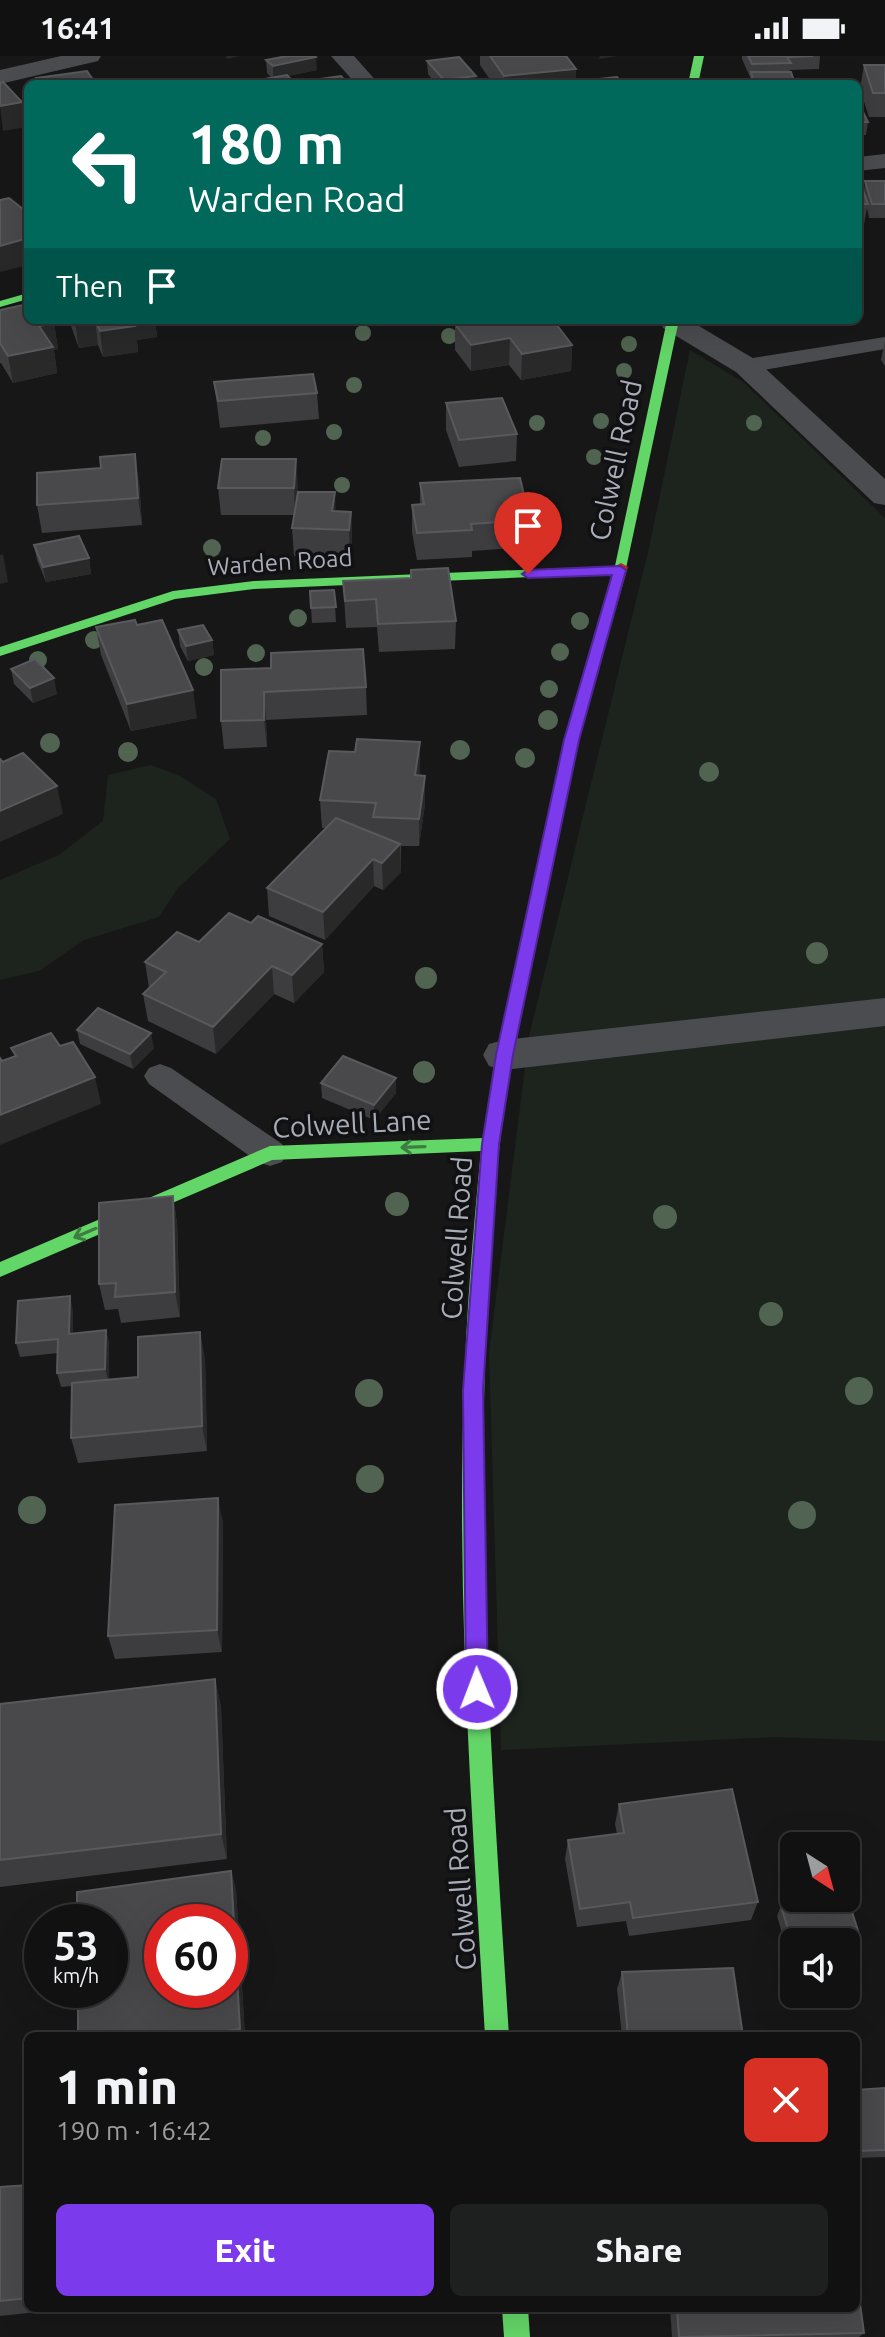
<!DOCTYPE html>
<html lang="en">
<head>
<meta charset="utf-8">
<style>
	body { margin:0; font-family:Ubuntu,sans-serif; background:#1e1f1f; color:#f1f3f6; height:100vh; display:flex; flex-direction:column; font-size:30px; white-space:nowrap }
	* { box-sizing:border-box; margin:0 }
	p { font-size:26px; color:#9c9d9f }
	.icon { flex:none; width:44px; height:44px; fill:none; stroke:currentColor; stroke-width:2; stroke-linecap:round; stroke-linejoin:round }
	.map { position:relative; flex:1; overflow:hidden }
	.details { position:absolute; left:24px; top:1976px; width:836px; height:280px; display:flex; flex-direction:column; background:#111; border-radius:12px; box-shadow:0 8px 32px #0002,0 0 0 2px #303131 }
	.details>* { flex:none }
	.banner { position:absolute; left:24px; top:24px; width:838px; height:244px; border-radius:12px; box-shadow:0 8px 32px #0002,0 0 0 2px #303131; background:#00695c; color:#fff; overflow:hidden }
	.needle { width:52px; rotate:144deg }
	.buttons { position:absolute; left:780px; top:1776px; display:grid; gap:16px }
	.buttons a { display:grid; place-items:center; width:80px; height:80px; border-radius:12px; background:#111; box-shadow:0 8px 32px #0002,0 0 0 2px #303131; font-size:40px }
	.speed { position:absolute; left:24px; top:1848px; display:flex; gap:16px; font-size:40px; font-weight:700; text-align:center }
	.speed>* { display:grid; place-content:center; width:104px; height:104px; border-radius:50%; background:#111; box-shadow:0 8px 32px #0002,0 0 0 2px #303131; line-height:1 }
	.speed small { font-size:20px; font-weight:400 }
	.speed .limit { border:12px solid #d22; background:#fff; color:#111 }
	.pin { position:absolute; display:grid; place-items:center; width:68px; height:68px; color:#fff; margin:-82px -34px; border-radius:50% 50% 50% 0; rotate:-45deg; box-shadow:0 0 8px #0007 }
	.pin .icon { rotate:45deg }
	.me { position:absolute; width:88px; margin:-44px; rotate:359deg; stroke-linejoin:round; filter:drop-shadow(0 0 6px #0008) }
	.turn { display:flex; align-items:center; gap:28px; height:168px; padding:0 32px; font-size:36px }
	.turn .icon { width:104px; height:104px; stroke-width:2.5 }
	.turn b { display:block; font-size:56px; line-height:68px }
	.then { display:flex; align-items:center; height:76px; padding:0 32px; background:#0003; gap:16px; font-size:30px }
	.round { display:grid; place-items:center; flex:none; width:84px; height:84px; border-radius:12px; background:#1e1f1f }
	.overview { display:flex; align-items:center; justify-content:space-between; height:136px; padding:0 32px }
	h1 { font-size:48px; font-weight:800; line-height:60px }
	.action { display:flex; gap:16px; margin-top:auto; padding:16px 32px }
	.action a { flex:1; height:92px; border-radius:12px; background:#7c3aed; color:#fff; font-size:32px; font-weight:800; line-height:92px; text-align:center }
	.action a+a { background:#1e1f1f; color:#f1f3f6 }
	.status { display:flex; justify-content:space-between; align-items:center; height:56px; padding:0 40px; background:#111; direction:ltr }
	.status svg { height:22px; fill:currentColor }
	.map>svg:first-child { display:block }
</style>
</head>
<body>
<div class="status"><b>16:41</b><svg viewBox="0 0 49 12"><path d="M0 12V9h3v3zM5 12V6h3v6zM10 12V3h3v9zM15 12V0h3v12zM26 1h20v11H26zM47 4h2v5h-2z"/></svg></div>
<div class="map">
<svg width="885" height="2281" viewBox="0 0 885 2281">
	<rect width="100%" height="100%" fill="#171717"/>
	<g fill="#1d241e">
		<polygon points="690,294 743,326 885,462 885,1685 776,1681 501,1694 489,1297 529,980 649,492"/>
		<polygon points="151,709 180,720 216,743 230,783 177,833 159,861 84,884 39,915 0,924 0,824 59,799 103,765 108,719"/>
	</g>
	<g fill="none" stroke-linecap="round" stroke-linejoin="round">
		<g fill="#4b4c50" fill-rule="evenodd">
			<polygon points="885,281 885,293 746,317 735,310 746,303"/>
			<polygon points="160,1008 171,1012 282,1088 287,1097 282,1106 270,1110 258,1106 149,1028 144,1020 149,1012"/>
		</g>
		<g fill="#4b4c50" fill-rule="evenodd">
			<polygon points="61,0 101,0 98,5 0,28 0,14"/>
			<polygon points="331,0 354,0 379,28 356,28"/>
			<polygon points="885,98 885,112 858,115 858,101"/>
			<polygon points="661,264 689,264 756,304 885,423 885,449 874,447 736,316 663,272"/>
			<polygon points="885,942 885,970 504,1014 489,1010 483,999 489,988 504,984"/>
		</g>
		<g fill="#63d668" fill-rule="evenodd">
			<polygon points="694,0 704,0 698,28 688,28"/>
			<polygon points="28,237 28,243 0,251 0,245"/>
			<polygon points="667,264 679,264 625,517 254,533 175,543 0,600 0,591 173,535 254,525 615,510"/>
			<path d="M 531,867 L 539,872 C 524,943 508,1014 500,1086 C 467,1383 490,1683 509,1980 L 485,1980 C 472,1756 455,1531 465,1307 C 468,1236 474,1166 481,1095 L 272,1104 L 0,1221 L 0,1206 L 270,1090 L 483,1082 L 523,872 Z"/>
			<polygon points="502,2252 528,2252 530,2281 504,2281"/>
		</g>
		<polygon fill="#b3261e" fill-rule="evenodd" points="621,507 628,511 578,684 539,872 531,877 523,872 564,684 614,511"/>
	</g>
	<g fill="#506451">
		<circle cx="363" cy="277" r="8"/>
		<circle cx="449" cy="280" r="8"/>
		<circle cx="629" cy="288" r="8"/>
		<circle cx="624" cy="315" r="8"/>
		<circle cx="354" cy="329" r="8"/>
		<circle cx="601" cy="365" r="8"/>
		<circle cx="537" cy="367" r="8"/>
		<circle cx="754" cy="367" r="8"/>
		<circle cx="334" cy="376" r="8"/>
		<circle cx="263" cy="382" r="8"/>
		<circle cx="594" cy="401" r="8"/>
		<circle cx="342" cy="429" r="8"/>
		<circle cx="212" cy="492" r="9"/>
		<circle cx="298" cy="562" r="9"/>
		<circle cx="580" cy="565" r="9"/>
		<circle cx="94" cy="584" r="9"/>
		<circle cx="560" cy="596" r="9"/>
		<circle cx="256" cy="597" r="9"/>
		<circle cx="38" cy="604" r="9"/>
		<circle cx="204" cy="611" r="9"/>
		<circle cx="549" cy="633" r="9"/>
		<circle cx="548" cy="664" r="10"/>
		<circle cx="50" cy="687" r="10"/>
		<circle cx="460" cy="694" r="10"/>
		<circle cx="128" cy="696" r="10"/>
		<circle cx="525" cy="702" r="10"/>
		<circle cx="709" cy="716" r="10"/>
		<circle cx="817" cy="897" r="11"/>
		<circle cx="426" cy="922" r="11"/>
		<circle cx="424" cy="1016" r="11"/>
		<circle cx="397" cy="1148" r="12"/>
		<circle cx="665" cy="1161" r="12"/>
		<circle cx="771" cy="1258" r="12"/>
		<circle cx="859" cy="1335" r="14"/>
		<circle cx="369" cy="1337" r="14"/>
		<circle cx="370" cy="1423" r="14"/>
		<circle cx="32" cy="1454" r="14"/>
		<circle cx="802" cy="1459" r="14"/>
	</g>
	<g fill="#3d3d3f">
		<polygon points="480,0 566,0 576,13 575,26 623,28 493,28 480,9"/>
		<polygon points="742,0 820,0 819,13 790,14 789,16 795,28 750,28 750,21 742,3"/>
		<polygon points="266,4 317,14 288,20 293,26 348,28 259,28 259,24 272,22 267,17"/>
		<polygon points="427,5 476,20 475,28 436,28 428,18"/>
		<polygon points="864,9 885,9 885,61 869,61 860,33"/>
		<polygon points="858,54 868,66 866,79 858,79"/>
		<polygon points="865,125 885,125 885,162 869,162 867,152 863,173 858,173 858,127 864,136"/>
		<polygon points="0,254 54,267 58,293 54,294 57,317 13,327 1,307 0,307"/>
		<polygon points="70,264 155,264 157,281 137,284 138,296 103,301 98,289 79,292 71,270"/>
		<polygon points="455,268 572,289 571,315 521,324 509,309 471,315 455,294"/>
		<polygon points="885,284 885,310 881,304"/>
		<polygon points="214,326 317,337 319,363 220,372"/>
		<polygon points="446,347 517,378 516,405 459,411 446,374"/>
		<polygon points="101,412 139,425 142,469 42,477 37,449"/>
		<polygon points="420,427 530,464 529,491 472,495 472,501 417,504 412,476 412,449 420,448"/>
		<polygon points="298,430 296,445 336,456 351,456 352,483 350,501 294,500 292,472 294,459 221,459 218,432"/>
		<polygon points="34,489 89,502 91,518 46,526 37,504"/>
		<polygon points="343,525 456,565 455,593 379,596 377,571 346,572"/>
		<polygon points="334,534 336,566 312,567 310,535"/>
		<polygon points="137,569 197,662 131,675 101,599 96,571"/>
		<polygon points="178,574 212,584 214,599 188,605 180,590"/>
		<polygon points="11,613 57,638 33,647 14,628"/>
		<polygon points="221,614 366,631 367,659 266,664 267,691 224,693 221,665"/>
		<polygon points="420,714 419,720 425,748 419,790 401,790 401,816 383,834 374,830 325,884 269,860 267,832 326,772 322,772 320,744"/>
		<polygon points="251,867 322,888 324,916 294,947 274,938 216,998 148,965 143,938 149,932 145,906"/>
		<polygon points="77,974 154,992 133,1013 80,988"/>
		<polygon points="396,1022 396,1037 374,1064 322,1042 321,1027"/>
		<polygon points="173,1140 177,1167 180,1261 121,1267 118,1253 105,1254 99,1228"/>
		<polygon points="73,1254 73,1278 106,1274 109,1288 109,1324 138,1321 205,1302 207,1395 78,1407 71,1382 72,1330 61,1331 57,1317 58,1297 20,1301 16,1287"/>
		<polygon points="223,1466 222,1596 115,1603 108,1580"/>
		<polygon points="215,1623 221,1651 227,1803 0,1831 0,1648"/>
		<polygon points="619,1748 758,1846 751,1864 629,1880 626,1865 577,1871 565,1803 568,1784 617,1778 615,1768"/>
		<polygon points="231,1815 236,1834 245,1980 78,1980"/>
		<polygon points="781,1850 860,1881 855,1890 846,1892 846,1886 794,1886 794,1903 790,1904 777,1860"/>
		<polygon points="622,1916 743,1980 622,1980 617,1933"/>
		<polygon points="885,2032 885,2101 856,2102 856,2034"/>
		<polygon points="28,2129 28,2252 74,2252 0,2260 0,2131"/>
		<polygon points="670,2252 856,2252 864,2277 859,2281 672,2281"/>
	</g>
	<g fill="#29292a">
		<polygon points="226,0 240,0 227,3"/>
		<polygon points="600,0 618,0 599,3"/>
		<polygon points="316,1 317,14 273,23 273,10"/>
		<polygon points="576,13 575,28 569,26 569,28 504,28 504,20"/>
		<polygon points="476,20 475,28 444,28 444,24"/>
		<polygon points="22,46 26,71 3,75 0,50"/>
		<polygon points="28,182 28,209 0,216 0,190"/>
		<polygon points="89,264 95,264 98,289 79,292 75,266"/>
		<polygon points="131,264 155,264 157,281 137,284 138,296 103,301 100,275"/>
		<polygon points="54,267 58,293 54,294 57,317 13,327 8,300 39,270"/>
		<polygon points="510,282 509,309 471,315 471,289"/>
		<polygon points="572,289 571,315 521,324 522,298"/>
		<polygon points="135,398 139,425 142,469 138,442"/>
		<polygon points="296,403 298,430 295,459 294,432"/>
		<polygon points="335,436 336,464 332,455"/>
		<polygon points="351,456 352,483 350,501 349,474"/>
		<polygon points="3,498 8,526 0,528 0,499"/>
		<polygon points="89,502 91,518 46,526 43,511"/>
		<polygon points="212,584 214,599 188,605 186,590"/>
		<polygon points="54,622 57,638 33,647 30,632"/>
		<polygon points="193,634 197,662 131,675 127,648"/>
		<polygon points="264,636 266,664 267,691 264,664"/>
		<polygon points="420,686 420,714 415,747 415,719"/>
		<polygon points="425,720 425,748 419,790 419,763"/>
		<polygon points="57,730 63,758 0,786 0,755"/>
		<polygon points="400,788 401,816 383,834 382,807"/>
		<polygon points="373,803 374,830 325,884 323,856"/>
		<polygon points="322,888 324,916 294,947 292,919"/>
		<polygon points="272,910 274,938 216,998 213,971"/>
		<polygon points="151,977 154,992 133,1013 130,998"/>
		<polygon points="95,1021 101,1048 0,1089 0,1059"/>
		<polygon points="396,1022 396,1037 374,1064 374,1049"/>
		<polygon points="173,1140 177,1167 180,1261 175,1236"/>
		<polygon points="70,1240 73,1254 73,1292 69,1278"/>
		<polygon points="106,1274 109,1288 109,1327 105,1313"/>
		<polygon points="200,1276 205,1302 207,1395 202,1370"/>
		<polygon points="218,1442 223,1466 222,1596 217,1574"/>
		<polygon points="215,1623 221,1651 227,1803 221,1778"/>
		<polygon points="231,1815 236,1834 245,1980 242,1980 240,1973"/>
	</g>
	<g fill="#49494c" stroke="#58595d" stroke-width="2" fill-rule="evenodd">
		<polygon points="287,0 315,0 316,1 273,10 266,4"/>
		<polygon points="490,0 566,0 576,13 504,20"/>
		<polygon points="748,0 813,0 787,1 791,7 752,8"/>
		<polygon points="459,1 476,20 444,24 427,5"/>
		<polygon points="864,9 885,9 885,37 873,37"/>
		<polygon points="87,15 96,28 40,28 36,22"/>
		<polygon points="751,16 791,16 795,28 754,28"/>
		<polygon points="287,19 293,26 317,23 284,28 262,28 259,24"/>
		<polygon points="341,20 348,28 284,28"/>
		<polygon points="617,21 623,28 570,28 569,26"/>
		<polygon points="3,26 22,46 0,50 0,27"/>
		<polygon points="858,54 862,54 868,66 858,66"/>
		<polygon points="865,125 885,125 885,148 872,148"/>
		<polygon points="858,127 860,127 868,148 858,148"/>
		<polygon points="9,142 28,157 28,182 0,190 0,144"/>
		<polygon points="28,248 28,264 52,264 54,267 39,270 53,291 8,300 0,287 0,254"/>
		<polygon points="95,264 132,264 135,270 100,275"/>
		<polygon points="476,264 553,264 572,289 522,298 510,282 471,289 455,268"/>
		<polygon points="313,318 317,337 218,345 214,326"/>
		<polygon points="502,342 517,378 459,384 446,347"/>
		<polygon points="135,398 138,442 37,449 37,417 101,412 100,401"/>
		<polygon points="222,403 296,403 294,432 218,432"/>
		<polygon points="520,422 530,464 471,468 472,474 417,477 412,449 424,448 420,427"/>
		<polygon points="298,436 335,436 332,455 351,456 349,474 292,472"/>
		<polygon points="79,480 89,502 43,511 34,489"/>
		<polygon points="448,512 456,565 378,568 376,543 345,545 343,525 411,522 411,514"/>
		<polygon points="334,534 336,551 311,552 310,535"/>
		<polygon points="135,564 137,569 162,564 193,634 127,648 96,571"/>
		<polygon points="203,569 212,584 186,590 178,574"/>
		<polygon points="363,593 366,631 264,636 264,664 221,665 221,614 271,612 271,597"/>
		<polygon points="35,603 54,622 30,632 11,613"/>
		<polygon points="357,683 420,686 415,719 425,720 419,763 373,761 376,747 320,744 329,695 355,696"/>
		<polygon points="23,697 57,730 0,755 0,703 3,706"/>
		<polygon points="336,762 400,788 382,807 373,803 323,856 267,832"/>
		<polygon points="229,857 251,867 258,860 322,888 292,919 272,910 213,971 143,938 166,916 145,906 177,876 199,886"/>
		<polygon points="98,952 151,977 130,998 77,974"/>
		<polygon points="51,977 60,990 73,986 95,1021 0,1059 0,1002 2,1005 16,1000 11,992"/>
		<polygon points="343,1000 396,1022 374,1049 321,1027"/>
		<polygon points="173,1140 175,1236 115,1241 116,1227 99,1228 99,1147"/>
		<polygon points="70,1240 69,1278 106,1274 105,1313 57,1317 58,1283 16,1287 18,1245"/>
		<polygon points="200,1276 202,1370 71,1382 72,1327 138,1321 138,1281"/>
		<polygon points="218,1442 217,1574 108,1580 115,1449"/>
		<polygon points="215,1623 221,1778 0,1804 0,1648"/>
		<polygon points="732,1733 758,1846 633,1862 630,1846 580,1853 568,1784 624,1777 619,1748"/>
		<path d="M 231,1815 L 240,1973 L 193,1980 L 78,1980 L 78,1934 L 110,1934 L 110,1866 L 77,1866 L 77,1836 ZM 162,1866 L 230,1866 L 230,1934 L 162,1934 Z"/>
		<polygon points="846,1837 860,1881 834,1886 794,1886 794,1893 781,1850 815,1842 846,1842"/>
		<polygon points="733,1912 743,1980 628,1980 622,1916"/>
		<polygon points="885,2032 885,2094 856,2095 856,2034"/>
		<polygon points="28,2129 28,2242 0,2245 0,2131"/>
		<polygon points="856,2218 864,2277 679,2281 677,2252 856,2252"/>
	</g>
	<defs><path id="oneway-shaft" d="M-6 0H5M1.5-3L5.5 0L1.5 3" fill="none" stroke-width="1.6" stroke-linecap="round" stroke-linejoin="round" transform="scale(2)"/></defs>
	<g stroke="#3e7d42">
		<use href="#oneway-shaft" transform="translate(413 1091) rotate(178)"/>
		<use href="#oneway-shaft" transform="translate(85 1177) rotate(157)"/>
	</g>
	<polygon fill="#7c3aed" stroke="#51269a" stroke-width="2" points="620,510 626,514 579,684 513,999 499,1088 483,1334 488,1633 485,1641 477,1644 469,1641 466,1633 463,1334 482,1088 496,999 564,684 612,519 528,522 522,518 528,514"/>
	<g text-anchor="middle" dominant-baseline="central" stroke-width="7" stroke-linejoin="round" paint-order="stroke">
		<g font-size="24" fill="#a8adb8" stroke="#111113">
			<text transform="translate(280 506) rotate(-4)">Warden Road</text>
		</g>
		<g font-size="28" fill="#a8adb8" stroke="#111113">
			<text transform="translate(615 404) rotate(-78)">Colwell Road</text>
			<text transform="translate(352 1067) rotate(-3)">Colwell Lane</text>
			<text transform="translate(456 1182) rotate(-86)">Colwell Road</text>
			<text transform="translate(460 1833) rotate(-94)">Colwell Road</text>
		</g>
	</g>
</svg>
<div class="buttons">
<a><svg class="needle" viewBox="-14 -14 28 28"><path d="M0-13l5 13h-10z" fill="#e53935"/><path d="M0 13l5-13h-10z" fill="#9c9d9f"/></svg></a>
<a><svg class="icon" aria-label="sound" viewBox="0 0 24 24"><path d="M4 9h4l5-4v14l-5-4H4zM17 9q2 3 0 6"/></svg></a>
</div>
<div class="speed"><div>53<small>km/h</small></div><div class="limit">60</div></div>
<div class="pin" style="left:528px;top:518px;background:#d93025"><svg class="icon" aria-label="arrive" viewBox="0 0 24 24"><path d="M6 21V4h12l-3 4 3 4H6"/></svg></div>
<svg class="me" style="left:477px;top:1633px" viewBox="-20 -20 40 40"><circle r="17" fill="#7c3aed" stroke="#fff" stroke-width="3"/><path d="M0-11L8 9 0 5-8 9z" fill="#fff"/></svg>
<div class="banner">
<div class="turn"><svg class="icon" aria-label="left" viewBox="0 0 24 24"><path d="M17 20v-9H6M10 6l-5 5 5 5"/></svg><div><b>180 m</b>Warden Road</div></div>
<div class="then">Then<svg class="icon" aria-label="arrive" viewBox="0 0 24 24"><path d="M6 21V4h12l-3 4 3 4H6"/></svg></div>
</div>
<section class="details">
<div class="overview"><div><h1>1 min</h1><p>190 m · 16:42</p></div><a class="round" style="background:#d93025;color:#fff"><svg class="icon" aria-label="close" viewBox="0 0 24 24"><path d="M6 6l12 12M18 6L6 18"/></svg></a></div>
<div class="action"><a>Exit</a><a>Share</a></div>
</section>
</div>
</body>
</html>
